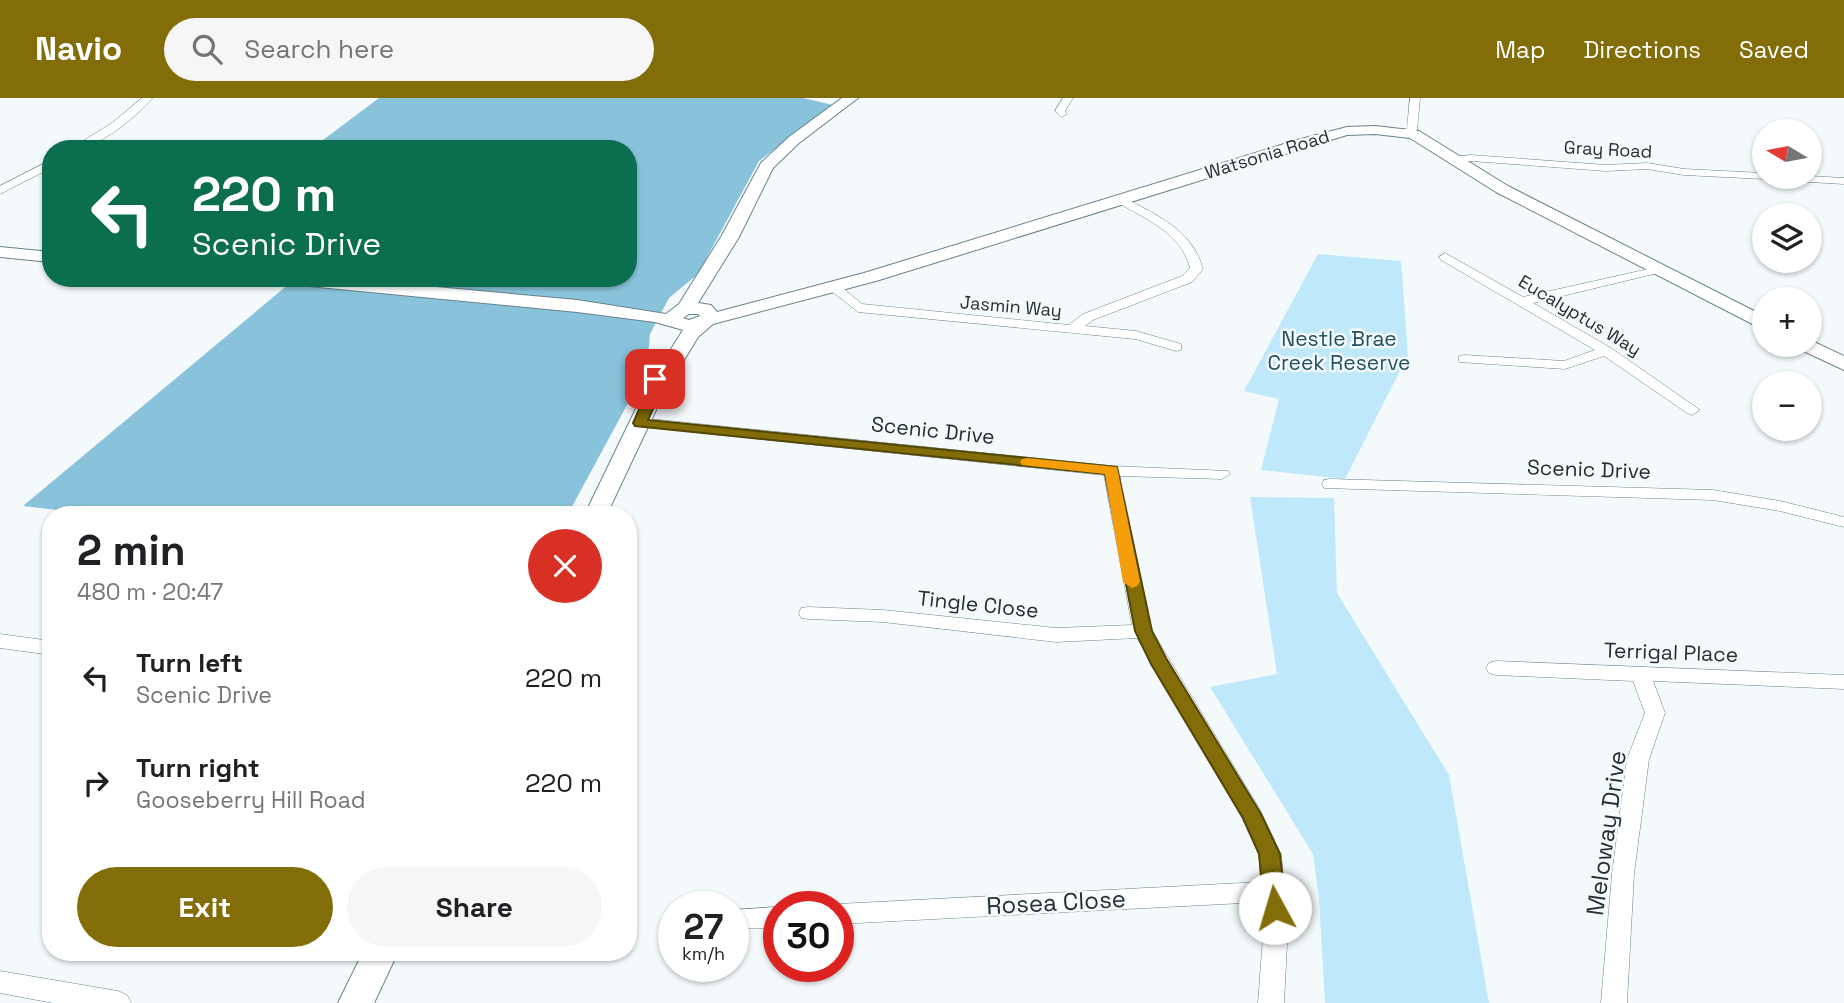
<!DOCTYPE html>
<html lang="en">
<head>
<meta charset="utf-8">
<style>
	body { margin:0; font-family:"Space Grotesk",sans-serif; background:#f6f6f6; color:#202124; height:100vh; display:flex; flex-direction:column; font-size:26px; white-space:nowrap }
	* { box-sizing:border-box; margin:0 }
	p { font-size:23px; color:#757577 }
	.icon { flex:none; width:38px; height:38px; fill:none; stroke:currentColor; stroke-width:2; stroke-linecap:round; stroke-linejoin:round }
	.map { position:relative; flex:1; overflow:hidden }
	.sheet { position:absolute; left:42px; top:408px; width:595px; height:455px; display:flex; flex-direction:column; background:#fff; border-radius:28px; box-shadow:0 2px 5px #0004 }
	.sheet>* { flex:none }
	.top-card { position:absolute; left:42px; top:42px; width:595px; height:147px; border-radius:28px; box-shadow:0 2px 5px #0004; background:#0b6e4f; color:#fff; overflow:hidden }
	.needle { width:46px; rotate:280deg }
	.fabs { position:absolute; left:1752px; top:21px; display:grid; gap:14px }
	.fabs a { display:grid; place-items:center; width:70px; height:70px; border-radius:50%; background:#fff; box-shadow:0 2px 5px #0004; font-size:35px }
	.speed { position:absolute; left:658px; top:793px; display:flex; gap:14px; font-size:35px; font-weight:700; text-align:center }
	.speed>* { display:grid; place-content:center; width:91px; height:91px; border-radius:50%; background:#fff; box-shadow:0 2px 5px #0004; line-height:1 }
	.speed small { font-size:18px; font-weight:400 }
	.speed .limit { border:10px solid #d22; background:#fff; color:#111 }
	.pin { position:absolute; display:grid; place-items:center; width:60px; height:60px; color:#fff; margin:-30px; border-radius:14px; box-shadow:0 4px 10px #0006 }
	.me { position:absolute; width:77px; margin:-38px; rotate:354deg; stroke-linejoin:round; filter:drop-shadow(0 0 5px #0008) }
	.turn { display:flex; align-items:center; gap:24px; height:147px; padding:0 35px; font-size:32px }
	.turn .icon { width:91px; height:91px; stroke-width:2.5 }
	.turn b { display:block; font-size:49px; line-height:60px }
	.round { display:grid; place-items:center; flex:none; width:74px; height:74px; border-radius:37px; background:#f6f6f6 }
	.head { display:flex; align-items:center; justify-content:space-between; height:119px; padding:0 35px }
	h1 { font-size:42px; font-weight:700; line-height:52px }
	.action { display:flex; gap:14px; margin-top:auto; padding:14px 35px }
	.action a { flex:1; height:80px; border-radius:42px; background:#826d09; color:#fff; font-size:28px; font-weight:700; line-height:80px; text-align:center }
	.action a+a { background:#f6f6f6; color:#202124 }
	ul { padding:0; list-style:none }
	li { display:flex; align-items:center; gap:21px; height:105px; padding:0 35px }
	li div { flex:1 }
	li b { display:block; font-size:26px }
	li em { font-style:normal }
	header { display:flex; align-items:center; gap:42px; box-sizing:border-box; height:98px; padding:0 35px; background:#826d09; color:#fff }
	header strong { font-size:33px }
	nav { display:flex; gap:38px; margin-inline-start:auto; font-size:24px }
	.search { width:490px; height:63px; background:#f6f6f6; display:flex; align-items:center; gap:18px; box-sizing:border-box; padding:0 24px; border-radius:38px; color:#757577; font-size:26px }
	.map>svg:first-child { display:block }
</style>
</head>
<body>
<header>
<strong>Navio</strong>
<div class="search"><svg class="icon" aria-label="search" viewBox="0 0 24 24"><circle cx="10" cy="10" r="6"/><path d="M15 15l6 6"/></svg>Search here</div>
<nav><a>Map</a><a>Directions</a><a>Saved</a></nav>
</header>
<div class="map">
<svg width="1844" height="905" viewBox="0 0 1844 905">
	<rect width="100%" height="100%" fill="#f4fafc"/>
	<g fill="#bfe9fb">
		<polygon points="1318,156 1401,163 1408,257 1345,381 1261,372 1279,301 1244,293"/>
		<polygon points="1250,399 1334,400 1337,495 1449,677 1489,905 1325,905 1319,800 1313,756 1210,589 1277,576"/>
	</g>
	<polygon fill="#89c3db" points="379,0 803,0 833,7 759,63 698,176 669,200 650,236 647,270 568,416 92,416 23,408 296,180 628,180 628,51 311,51"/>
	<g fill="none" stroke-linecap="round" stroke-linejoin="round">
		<g stroke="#68838e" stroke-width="1">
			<g id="street">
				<path d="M 142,0 L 153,0 C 133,21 99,51 70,51 L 112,25 Z"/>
				<polygon points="1063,0 1073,0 1065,13 1067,16 1062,19 1055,13"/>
				<polygon points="1410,0 1420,0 1417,32 1406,37 1401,34 1407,30"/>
				<polygon points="1471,57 1606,67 1647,65 1684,71 1764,75 1764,79 1769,79 1764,81 1684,77 1647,71 1606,73 1471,63 1451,65 1446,62 1451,59"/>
				<polygon points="51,62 51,70 0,96 0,88"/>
				<polygon points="1810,78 1844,80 1844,86 1776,82 1770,79"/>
				<path d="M 1115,99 L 1123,99 C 1156,117 1192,131 1203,171 L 1192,184 L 1093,222 L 1085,228 L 1136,233 L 1181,246 L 1181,252 L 1176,253 L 1135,241 L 858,214 L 825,188 L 827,185 L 837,185 L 862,206 L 1069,227 L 1083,216 L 1182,178 L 1190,170 C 1181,134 1145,121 1115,103 Z"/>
				<polygon points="1445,155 1523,199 1662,168 1662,174 1533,205 1611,250 1700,312 1692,317 1687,315 1604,258 1565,271 1459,264 1459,258 1464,257 1564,263 1595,252 1441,162 1439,159"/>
				<polygon points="640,320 1112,368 1228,373 1230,376 1222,381 1120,378 1121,389 1152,533 1259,710 1281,756 1288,826 1284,905 1258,905 1264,826 1262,804 838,826 838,808 830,808 838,806 1261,784 1259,756 1242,720 1137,540 1056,544 883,524 808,521 801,520 799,515 801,510 808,509 883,512 1056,530 1132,527 1104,377 635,328 632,325"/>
				<polygon points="1330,381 1713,392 1780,403 1844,419 1844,429 1780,413 1713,402 1324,390 1322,386 1324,382"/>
				<polygon points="0,536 51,543 51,557 0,550"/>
				<polygon points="1496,563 1844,577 1844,591 1653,583 1665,615 1649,661 1634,776 1627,905 1601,905 1612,776 1627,661 1645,615 1633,583 1496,577 1489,575 1486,570 1489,565"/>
				<polygon points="779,809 779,830 733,830 733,812"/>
				<polygon points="0,873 118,893 127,897 131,905 53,905 0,895"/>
			</g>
		</g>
		<g stroke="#68838e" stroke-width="2">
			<g id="secondary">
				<path d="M 842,0 L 858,0 L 799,45 L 773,70 L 739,139 L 698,205 L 711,207 L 717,214 L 864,175 L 1297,42 L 1347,29 L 1375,28 L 1419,33 L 1508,88 L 1764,218 L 1764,232 L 1496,94 L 1410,40 L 1375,36 L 1347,37 L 876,183 L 713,226 L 698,239 L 664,295 L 607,416 L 585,416 L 644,294 L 683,232 L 655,224 L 577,214 L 277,185 L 268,180 L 338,180 L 577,202 L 666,216 L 679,206 L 721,139 L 761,65 L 789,39 ZM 689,216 L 698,216 L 700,218 L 689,222 L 683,220 Z"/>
				<polygon points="0,149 51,154 51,164 0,159"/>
				<polygon points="1810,242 1844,258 1844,272 1799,251 1796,247 1810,247"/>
				<polygon points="363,854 398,854 374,905 338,905"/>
			</g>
		</g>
		<use href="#street" fill="#fff" fill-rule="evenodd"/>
		<use href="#secondary" fill="#fff" fill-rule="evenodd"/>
	</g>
	<polygon fill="#826d09" stroke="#544706" stroke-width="2" points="655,277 662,281 661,294 648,322 1117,369 1152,533 1166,560 1261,716 1280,756 1286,810 1283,816 1275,819 1267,816 1264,810 1259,756 1243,720 1151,566 1135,533 1105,376 635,328 633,325 647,294 649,281"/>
	<polygon fill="#f59e0b" points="1027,360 1117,369 1140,484 1137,488 1132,490 1123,484 1105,376 1022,367 1020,364 1022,361"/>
	<g text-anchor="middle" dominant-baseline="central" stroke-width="5" stroke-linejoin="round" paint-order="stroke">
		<g font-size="18" fill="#232f33" stroke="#f4fafc">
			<text transform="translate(1608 51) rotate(3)">Gray Road</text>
			<text transform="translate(1267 56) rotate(-17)">Watsonia Road</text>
			<text transform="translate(1011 208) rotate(5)">Jasmin Way</text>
			<text transform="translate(1580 217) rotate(31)">Eucalyptus Way</text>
		</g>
		<g font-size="21" fill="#215162" stroke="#f4fafc">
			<text x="1339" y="240">Nestle Brae<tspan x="1339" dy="24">Creek Reserve</tspan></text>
		</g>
		<g font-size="21" fill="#232f33" stroke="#f4fafc">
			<text transform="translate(933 332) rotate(6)">Scenic Drive</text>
			<text transform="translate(1589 371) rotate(2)">Scenic Drive</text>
			<text transform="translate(978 506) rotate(6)">Tingle Close</text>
			<text transform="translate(1671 554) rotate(2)">Terrigal Place</text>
		</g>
		<g font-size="24" fill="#232f33" stroke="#f4fafc">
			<text transform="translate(1606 735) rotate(-82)">Meloway Drive</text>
			<text transform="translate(1056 804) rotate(-3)">Rosea Close</text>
		</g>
	</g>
</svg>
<div class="fabs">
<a><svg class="needle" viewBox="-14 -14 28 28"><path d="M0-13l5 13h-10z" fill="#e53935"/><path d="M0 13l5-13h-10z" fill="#757577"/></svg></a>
<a><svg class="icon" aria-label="layers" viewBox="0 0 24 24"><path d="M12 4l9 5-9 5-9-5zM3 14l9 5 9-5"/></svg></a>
<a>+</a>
<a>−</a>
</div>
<div class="speed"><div>27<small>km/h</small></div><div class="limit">30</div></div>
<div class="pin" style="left:655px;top:281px;background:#d93025"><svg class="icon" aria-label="arrive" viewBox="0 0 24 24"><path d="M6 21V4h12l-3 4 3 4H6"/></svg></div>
<svg class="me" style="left:1275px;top:810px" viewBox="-20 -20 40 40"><circle r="19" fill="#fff"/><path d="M0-13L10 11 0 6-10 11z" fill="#826d09"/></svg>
<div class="top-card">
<div class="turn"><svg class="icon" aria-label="left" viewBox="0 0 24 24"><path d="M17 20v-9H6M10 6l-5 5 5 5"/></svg><div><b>220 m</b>Scenic Drive</div></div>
</div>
<section class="sheet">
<div class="head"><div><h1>2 min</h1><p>480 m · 20:47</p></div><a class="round" style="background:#d93025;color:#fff"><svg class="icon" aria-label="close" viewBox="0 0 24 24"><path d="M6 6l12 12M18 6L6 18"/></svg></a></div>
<ul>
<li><svg class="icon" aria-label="left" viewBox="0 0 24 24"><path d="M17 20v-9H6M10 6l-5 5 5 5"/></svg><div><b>Turn left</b><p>Scenic Drive</p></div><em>220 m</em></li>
<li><svg class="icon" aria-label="right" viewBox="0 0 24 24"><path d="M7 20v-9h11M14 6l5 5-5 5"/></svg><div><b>Turn right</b><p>Gooseberry Hill Road</p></div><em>220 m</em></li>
</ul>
<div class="action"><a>Exit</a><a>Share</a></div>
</section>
</div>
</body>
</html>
